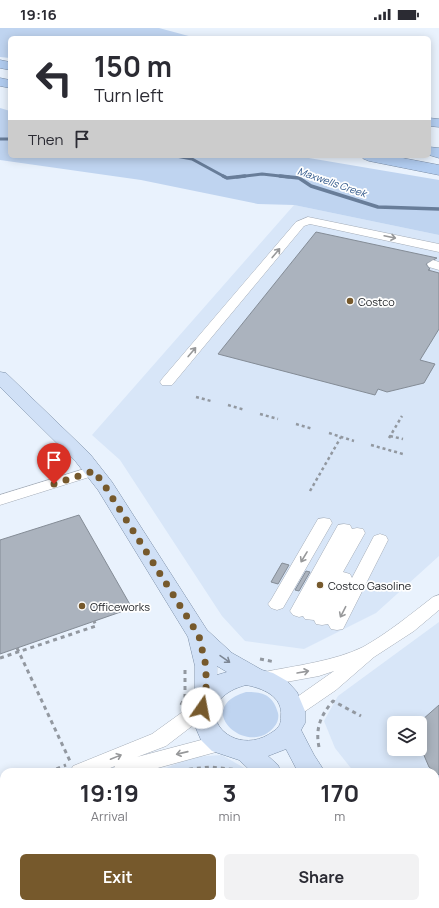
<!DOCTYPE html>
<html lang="en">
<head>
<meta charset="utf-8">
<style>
	body { margin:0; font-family:Manrope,sans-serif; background:#f2f2f3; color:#2b2b33; height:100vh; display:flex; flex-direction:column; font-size:15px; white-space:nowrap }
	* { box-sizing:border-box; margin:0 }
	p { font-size:13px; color:#7c7c81 }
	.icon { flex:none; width:22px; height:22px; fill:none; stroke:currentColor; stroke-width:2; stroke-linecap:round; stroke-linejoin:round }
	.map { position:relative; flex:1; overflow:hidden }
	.panel { position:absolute; left:0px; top:740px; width:439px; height:140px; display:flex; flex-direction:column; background:#fff; border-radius:12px 12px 0 0; box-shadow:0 2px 10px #0003 }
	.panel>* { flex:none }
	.hud { position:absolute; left:8px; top:8px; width:423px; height:122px; border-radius:6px; box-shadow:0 2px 10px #0003; background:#fff; color:#2b2b33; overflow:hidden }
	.controls { position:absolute; left:387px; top:688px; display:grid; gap:8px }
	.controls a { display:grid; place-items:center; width:40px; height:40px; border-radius:6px; background:#fff; box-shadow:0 2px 10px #0003; font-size:20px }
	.pin { position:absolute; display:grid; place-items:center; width:34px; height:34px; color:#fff; margin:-41px -17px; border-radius:50% 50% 50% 0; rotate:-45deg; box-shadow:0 0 4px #0007 }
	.pin .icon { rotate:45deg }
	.me { position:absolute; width:44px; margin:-22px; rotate:12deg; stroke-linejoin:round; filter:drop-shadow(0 0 3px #0008) }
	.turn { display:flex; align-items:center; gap:14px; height:84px; padding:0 20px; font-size:18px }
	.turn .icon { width:52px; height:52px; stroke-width:2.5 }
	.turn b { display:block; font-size:28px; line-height:34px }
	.then { display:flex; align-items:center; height:38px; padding:0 20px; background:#0003; gap:8px; font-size:15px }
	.eta { display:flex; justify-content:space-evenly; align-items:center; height:68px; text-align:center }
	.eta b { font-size:24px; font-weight:700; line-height:28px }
	.action { display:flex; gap:8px; margin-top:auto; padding:8px 20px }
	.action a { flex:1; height:46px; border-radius:6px; background:#76592c; color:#fff; font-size:16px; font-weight:700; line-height:46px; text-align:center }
	.action a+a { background:#f2f2f3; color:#2b2b33 }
	.status { display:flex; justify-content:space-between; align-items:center; height:28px; padding:0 20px; background:#fff; direction:ltr }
	.status svg { height:11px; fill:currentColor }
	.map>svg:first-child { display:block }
</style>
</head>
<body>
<div class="status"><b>19:16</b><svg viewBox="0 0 49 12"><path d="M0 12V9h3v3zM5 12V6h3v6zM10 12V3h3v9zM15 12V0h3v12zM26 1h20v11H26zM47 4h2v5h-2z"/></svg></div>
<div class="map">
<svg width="439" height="880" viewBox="0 0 439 880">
	<rect width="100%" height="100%" fill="#e9f2fd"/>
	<g fill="#d8e6f8" fill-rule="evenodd">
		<polygon points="294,177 439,207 439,528 376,585 304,621 245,613 222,588 120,432 92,407"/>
		<path d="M 439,594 L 439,801 L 435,799 L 435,744 L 354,744 L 335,720 L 324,693 L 338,668 ZM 394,695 L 420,695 L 420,721 L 394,721 Z"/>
		<polygon points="222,727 251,744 156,744 193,729"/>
		<polygon points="4,806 4,876 402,876 407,880 0,880 0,808"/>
	</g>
	<g fill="#bfd4f0">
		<polygon points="0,0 159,0 196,10 10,10 10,30 0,29"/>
		<polygon points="0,80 10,83 10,128 297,128 439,152 439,207 294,177 258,176 141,152 0,132"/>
		<path d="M 246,664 C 263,664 273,667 278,685 C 279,689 278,695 274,699 C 248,731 191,680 246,664 Z"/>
	</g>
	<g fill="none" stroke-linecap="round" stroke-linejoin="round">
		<g stroke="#687d99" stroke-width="3">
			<polyline points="0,111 10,111"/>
			<polyline points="176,128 192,131 225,149"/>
			<polyline points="237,149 262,146 289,149"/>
		</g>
		<g stroke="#687d99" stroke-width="3.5">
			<polyline points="223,148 227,150 245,148"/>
			<polyline points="280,148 299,150 311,158 378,179 439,181"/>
		</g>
	</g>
	<g fill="#abb3be" stroke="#848c96">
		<polygon points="316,204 437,230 426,236 430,241 428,242 439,245 439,301 420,332 435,336 424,355 387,364 378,361 375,367 218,326"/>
		<polygon points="79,487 132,580 0,626 0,512"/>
		<polygon points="282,535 289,537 278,556 271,554"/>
		<polygon points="306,543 310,544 299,563 295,562"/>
		<polygon points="439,677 439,747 429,739 420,718 422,692"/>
	</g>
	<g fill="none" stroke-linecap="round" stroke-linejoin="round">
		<g stroke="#a4acb7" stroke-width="1">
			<g id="minor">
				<polygon points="308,189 439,216 439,224 310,196 304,198 172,357 162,357 160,354 162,351 296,194"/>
				<polygon points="433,232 439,234 439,242 429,239 427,236"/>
				<polygon points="94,438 99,440 102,443 99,446 0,477 0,467"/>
				<polygon points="324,490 330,491 332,495 283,580 277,582 271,580 268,576 271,572 318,491"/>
				<polygon points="344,496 350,497 352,501 357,500 363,501 365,505 343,544 350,546 352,550 374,508 380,506 386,508 388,512 343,601 337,602 331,601 328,596 346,562 328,596 322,597 316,596 314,592 305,591 303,588 299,589 293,587 290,583 338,497"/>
				<path d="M 439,567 L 439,582 L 414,603 L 374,629 L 336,662 L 301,686 L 294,688 L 287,686 L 285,681 L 287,676 L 334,643 L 319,648 L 264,658 L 258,656 L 255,651 L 258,646 L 264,644 C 294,638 335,633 363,619 C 388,605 411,586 433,569 Z"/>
				<polygon points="202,673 209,675 211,680 209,685 166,718 137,729 220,707 227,709 230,715 227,721 143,744 112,744 115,738 101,744 70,744 73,738 152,706 195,675"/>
				<polygon points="4,766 4,801 0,802 0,768"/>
			</g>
		</g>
		<g stroke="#7b8ea7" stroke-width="1">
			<g id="major">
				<path d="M 0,344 L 6,345 L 90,426 L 112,454 L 207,602 L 232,625 L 262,642 L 273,645 L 287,653 L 297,664 L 305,683 L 305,695 L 301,702 L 314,727 L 325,744 L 298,744 L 286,721 L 268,728 L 278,737 L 281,744 L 252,744 L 239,732 L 212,723 L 201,712 L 192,691 L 192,677 L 195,671 L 195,638 L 188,609 L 98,462 L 76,434 L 0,359 ZM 217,638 L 227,644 L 217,647 ZM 246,657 C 262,660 283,668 281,688 C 281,695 280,699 274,703 C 230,736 182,674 246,657 Z"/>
				<polygon points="435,844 439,845 439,871 435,870"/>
				<polygon points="403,876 435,876 437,880 405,880"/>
			</g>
		</g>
		<g stroke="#7b8ea7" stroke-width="1">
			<g id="highway">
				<polygon points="0,32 10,34 10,42 0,40"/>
				<polygon points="0,50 10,52 10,60 0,58"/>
				<polygon points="429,90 439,91 439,99 429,98"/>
				<polygon points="429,119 439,120 439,130 429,127"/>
				<polygon points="361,128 392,128 439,137 439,147 369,133 364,131"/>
			</g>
		</g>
		<g stroke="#9298a0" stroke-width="2.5" stroke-dasharray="3 3" stroke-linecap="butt">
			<polyline points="196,369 211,373"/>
			<polyline points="228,377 245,382"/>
			<polyline points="260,386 278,391"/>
			<polyline points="296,396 313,401"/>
			<polyline points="329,405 354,413"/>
			<polyline points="390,408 403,411"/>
			<polyline points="389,410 402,388"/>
			<polyline points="371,417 403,426"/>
			<polyline points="310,463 341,409"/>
		</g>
		<g stroke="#9298a0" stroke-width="3" stroke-dasharray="4 4" stroke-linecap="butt">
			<polyline points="17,620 70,733"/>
			<polyline points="0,630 96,598 94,593"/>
			<polyline points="260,631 275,634"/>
			<polyline points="181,677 185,669 185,640"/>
			<path d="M 319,719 C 315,700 321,687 333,673 L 361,688"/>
			<polyline points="181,742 210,739 239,742"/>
			<polyline points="49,744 66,737"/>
			<polyline points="390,876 395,880"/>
		</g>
		<use href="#minor" fill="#fff" fill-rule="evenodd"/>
		<use href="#major" fill="#d0e0f6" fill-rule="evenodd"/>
		<use href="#highway" fill="#b1ccf0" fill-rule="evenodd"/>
	</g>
	<defs><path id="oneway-shaft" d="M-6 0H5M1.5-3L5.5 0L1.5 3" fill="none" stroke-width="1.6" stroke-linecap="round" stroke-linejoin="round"/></defs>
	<g stroke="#97989a">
		<use href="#oneway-shaft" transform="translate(390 209) rotate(12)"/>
		<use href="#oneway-shaft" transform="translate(276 225) rotate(-50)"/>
		<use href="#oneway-shaft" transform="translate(192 324) rotate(-50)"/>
		<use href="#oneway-shaft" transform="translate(304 529) rotate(121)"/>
		<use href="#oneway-shaft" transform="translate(343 584) rotate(117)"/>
		<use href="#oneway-shaft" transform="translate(303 644) rotate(-10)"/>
		<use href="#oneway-shaft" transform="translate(182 725) rotate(167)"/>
		<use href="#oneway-shaft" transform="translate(116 729) rotate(-22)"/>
	</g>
	<use stroke="#7d8795" href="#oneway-shaft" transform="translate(225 631) rotate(35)"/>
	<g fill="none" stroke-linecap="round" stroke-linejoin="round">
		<polyline stroke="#76592c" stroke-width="7" stroke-dasharray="0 12.6" points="54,456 94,443 105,458 199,608 206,638 206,669 202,680"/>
	</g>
	<g fill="#76592c" stroke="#fefefe" stroke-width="1.5">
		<circle cx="350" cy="273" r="4"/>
		<circle cx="320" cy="557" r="4"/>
		<circle cx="82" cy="578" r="4"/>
	</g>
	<g text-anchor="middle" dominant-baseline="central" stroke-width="3.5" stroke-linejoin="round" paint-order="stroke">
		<g font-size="10" font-style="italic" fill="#31588a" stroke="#fefefe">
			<text transform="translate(332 154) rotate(19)">Maxwells Creek</text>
		</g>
		<g font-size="11" fill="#181b1f" stroke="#fefefe" text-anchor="start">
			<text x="358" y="273">Costco</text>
			<text x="328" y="557">Costco Gasoline</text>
			<text x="90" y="578">Officeworks</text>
		</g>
	</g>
</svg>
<div class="controls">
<a><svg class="icon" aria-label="layers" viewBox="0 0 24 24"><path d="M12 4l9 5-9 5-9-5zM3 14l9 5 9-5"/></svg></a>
</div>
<div class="pin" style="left:54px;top:456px;background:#d93025"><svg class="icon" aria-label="arrive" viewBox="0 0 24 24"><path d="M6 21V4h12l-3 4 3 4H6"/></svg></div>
<svg class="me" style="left:202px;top:680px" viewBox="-20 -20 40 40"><circle r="19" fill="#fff"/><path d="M0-13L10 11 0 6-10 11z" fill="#76592c"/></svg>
<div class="hud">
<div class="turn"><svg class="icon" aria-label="left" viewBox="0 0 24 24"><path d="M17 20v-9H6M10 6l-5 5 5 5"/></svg><div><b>150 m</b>Turn left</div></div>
<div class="then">Then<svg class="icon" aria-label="arrive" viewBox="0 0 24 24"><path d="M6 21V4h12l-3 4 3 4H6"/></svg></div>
</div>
<section class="panel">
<div class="eta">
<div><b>19:19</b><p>Arrival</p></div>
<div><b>3</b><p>min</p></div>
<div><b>170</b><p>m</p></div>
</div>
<div class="action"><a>Exit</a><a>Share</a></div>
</section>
</div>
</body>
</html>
